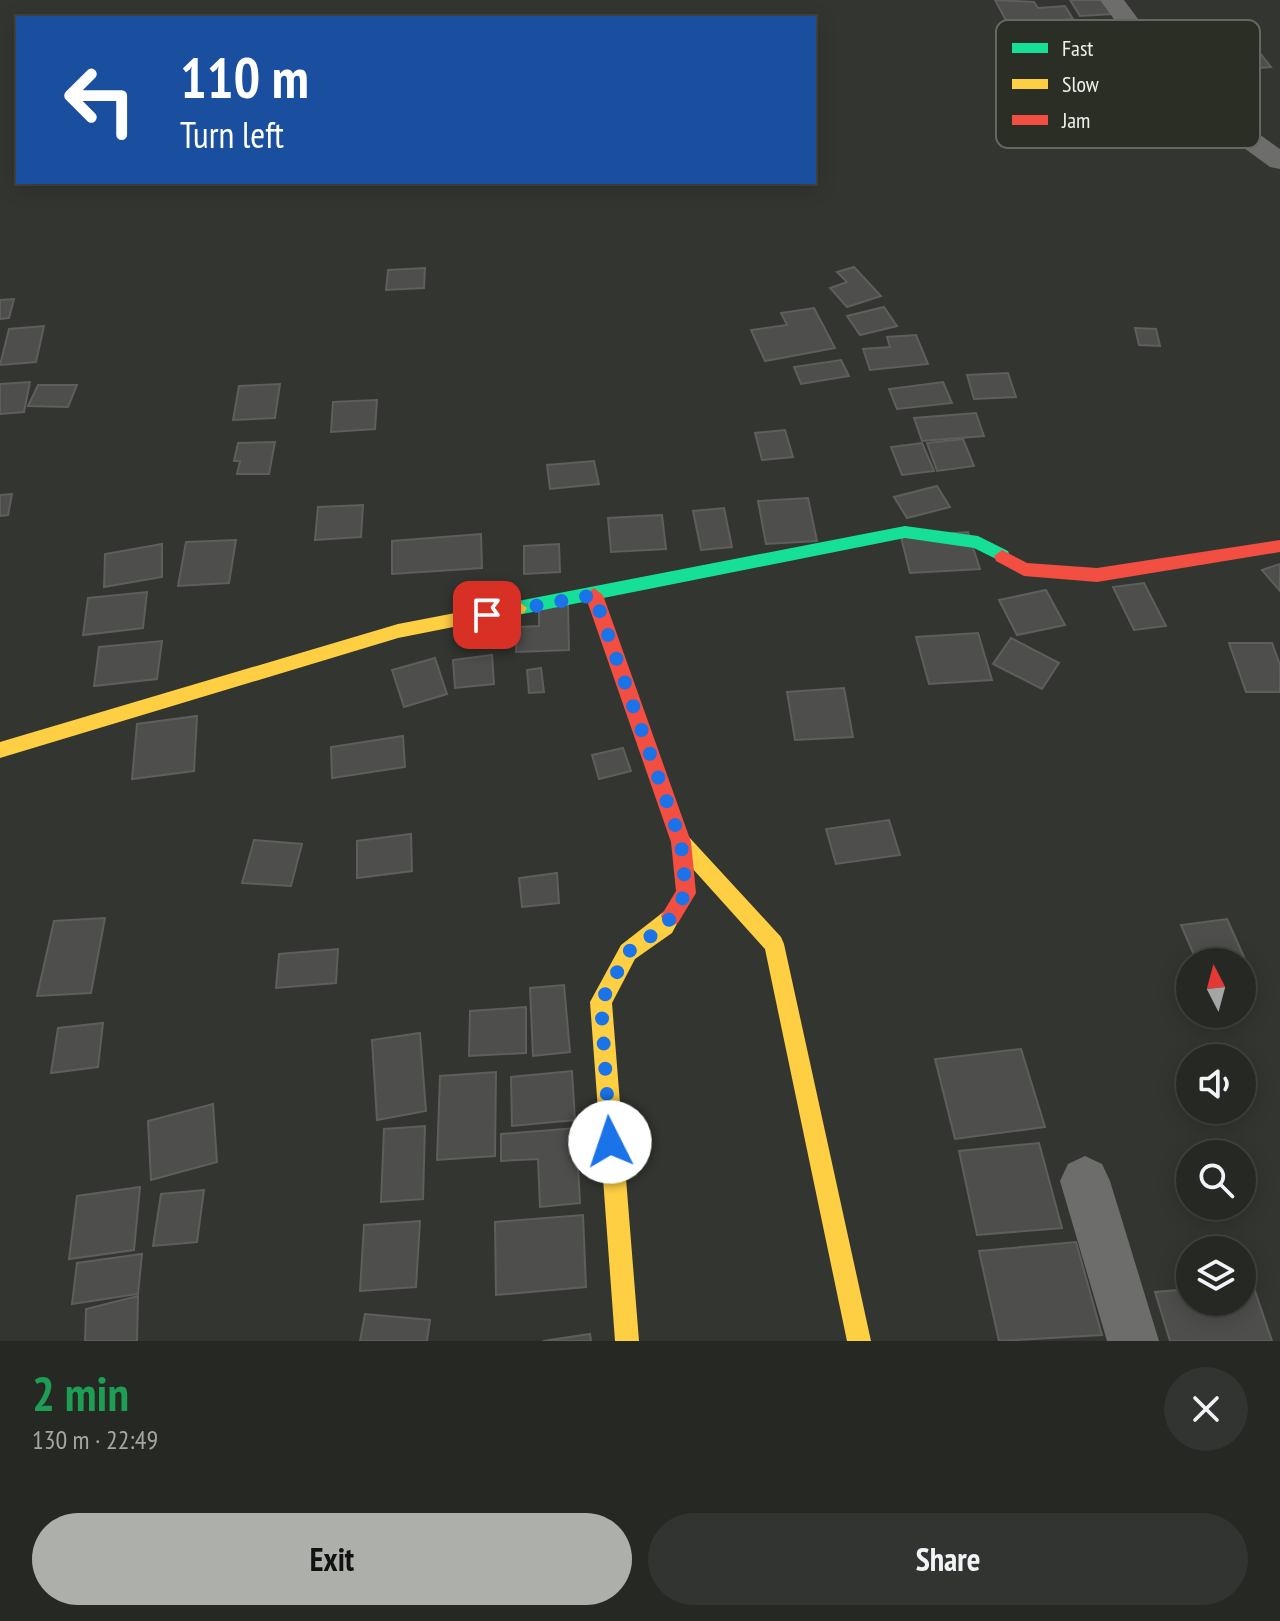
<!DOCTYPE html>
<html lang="en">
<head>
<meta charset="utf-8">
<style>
	body { margin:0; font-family:"PT Sans Narrow",sans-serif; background:#323431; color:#f1f3f6; height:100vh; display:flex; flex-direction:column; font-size:30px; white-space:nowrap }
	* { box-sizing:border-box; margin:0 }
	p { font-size:26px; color:#a4a6a6 }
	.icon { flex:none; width:44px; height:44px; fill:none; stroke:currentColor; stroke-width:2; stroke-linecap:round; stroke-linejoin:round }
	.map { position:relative; height:1341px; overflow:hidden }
	.sheet { display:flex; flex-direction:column; background:#262824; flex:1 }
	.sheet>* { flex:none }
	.banner { position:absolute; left:16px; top:16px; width:800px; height:168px; border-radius:0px; box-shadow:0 4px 20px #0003,0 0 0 2px #424441; background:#1a4fa0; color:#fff; overflow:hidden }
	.needle { width:52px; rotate:354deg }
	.fabs { position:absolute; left:1176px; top:948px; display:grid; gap:16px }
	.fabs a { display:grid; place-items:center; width:80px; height:80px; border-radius:50%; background:#262824; box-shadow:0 4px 20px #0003,0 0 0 2px #424441; font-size:40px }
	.pin { position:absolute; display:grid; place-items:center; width:68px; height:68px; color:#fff; margin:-34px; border-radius:16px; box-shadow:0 4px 12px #0006 }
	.me { position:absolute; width:88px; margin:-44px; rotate:356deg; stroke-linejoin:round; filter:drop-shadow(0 0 6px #0008) }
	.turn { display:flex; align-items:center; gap:28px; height:168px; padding:0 32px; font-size:36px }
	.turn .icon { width:104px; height:104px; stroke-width:2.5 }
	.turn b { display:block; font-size:56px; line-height:68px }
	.round { display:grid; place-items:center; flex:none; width:84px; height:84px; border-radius:42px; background:#323431 }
	.overview { display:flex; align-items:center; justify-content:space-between; height:136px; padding:0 32px }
	h1 { font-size:48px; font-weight:700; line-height:60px; color:#1e9e55 }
	.action { display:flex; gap:16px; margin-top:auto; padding:16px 32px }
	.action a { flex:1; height:92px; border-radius:48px; background:#adb0aa; color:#111; font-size:32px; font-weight:700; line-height:92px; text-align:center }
	.action a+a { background:#323431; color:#f1f3f6 }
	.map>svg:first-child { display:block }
</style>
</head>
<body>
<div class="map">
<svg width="1280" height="1341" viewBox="0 0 1280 1341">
	<rect width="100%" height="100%" fill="#333630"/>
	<g fill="#4e4f4d" stroke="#5e5e5c" stroke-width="2">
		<polygon points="995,0 1034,2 1038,8 1065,6 1073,19 1008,24"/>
		<polygon points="1070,0 1120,0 1129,13 1080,16"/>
		<polygon points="1232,45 1239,54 1259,52 1271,67 1205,72 1188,48"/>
		<polygon points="854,267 881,296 847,307 830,288 847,282 837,272"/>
		<polygon points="425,268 424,288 386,290 388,270"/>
		<polygon points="14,299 9,318 0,319 0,300"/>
		<polygon points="884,307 897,326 860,335 847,316"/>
		<polygon points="814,308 835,348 765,361 751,330 787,325 781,313"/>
		<polygon points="44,326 36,362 0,365 9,329"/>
		<polygon points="1135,328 1156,329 1160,346 1139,345"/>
		<polygon points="916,335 928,364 870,370 863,349 890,347 887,337"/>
		<polygon points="841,360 849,376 801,384 794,367"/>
		<polygon points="1008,373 1016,397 974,399 967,375"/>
		<polygon points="30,382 24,412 0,414 0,384"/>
		<polygon points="943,382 952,403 897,409 889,389"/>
		<polygon points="280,384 275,418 233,420 239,386"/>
		<polygon points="38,385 77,385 68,407 28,406"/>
		<polygon points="377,400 375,429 331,432 333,402"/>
		<polygon points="976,413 984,436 922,441 914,418"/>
		<polygon points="785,430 793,457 762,460 755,433"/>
		<polygon points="963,439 974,466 937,471 927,443"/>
		<polygon points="275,442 269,474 237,474 240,461 234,461 238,443"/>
		<polygon points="922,443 934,471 902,475 891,447"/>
		<polygon points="594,461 599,484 550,489 547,465"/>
		<polygon points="937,486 950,507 907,518 894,497"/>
		<polygon points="12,494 8,515 0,516 0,495"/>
		<polygon points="808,498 817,541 766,544 758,501"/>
		<polygon points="363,505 361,537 315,540 318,507"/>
		<polygon points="724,508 732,547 701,550 693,511"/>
		<polygon points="662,515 666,549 611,552 608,518"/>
		<polygon points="968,532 980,569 910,573 901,537"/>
		<polygon points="481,534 482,568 392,574 392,541"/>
		<polygon points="236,540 229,583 178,586 186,542"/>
		<polygon points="162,544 162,577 104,587 105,554"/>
		<polygon points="559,544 560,572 524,574 524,546"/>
		<polygon points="1280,564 1280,591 1262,570"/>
		<polygon points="1144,583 1166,626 1134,630 1113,587"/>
		<polygon points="1046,590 1065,625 1017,635 999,600"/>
		<polygon points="147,592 143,628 83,635 88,598"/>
		<polygon points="568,604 569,650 516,652 517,627 539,626 539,605"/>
		<polygon points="978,633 992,680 929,684 916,637"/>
		<polygon points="1011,638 1059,663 1042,689 993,664"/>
		<polygon points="162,641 157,679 94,686 99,647"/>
		<polygon points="1229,643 1272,643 1280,665 1280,692 1246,692"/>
		<polygon points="492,655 494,684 455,688 453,660"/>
		<polygon points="435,658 447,694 404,707 392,670"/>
		<polygon points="541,668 544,692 529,693 527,670"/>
		<polygon points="844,688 853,737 795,740 787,692"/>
		<polygon points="197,716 194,771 132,779 137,724"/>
		<polygon points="403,736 405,767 332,778 331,747"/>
		<polygon points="623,748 631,771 599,779 592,755"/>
		<polygon points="889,820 900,855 836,864 826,829"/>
		<polygon points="411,834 412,871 357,878 357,841"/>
		<polygon points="254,840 302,844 291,886 242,883"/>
		<polygon points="557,873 559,903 522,907 519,878"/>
		<polygon points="105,918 91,993 37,996 54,921"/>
		<polygon points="1227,919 1252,975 1242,976 1242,962 1197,962 1181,925"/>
		<polygon points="338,949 336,983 276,988 279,954"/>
		<polygon points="564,985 570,1052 533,1056 530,988"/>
		<polygon points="526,1007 526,1053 469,1056 470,1011"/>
		<polygon points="103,1023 98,1067 51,1073 58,1028"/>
		<polygon points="420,1033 426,1111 377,1120 372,1040"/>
		<polygon points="1021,1049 1045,1127 955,1139 935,1059"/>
		<polygon points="572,1071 575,1120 512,1126 511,1077"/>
		<polygon points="496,1072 495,1156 437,1160 440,1076"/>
		<polygon points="213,1104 217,1162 151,1180 148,1121"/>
		<polygon points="425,1126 423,1199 381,1202 384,1129"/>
		<polygon points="576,1128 580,1203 540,1207 538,1159 501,1161 501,1134"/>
		<polygon points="1039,1143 1062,1228 977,1235 959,1151"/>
		<polygon points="140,1187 134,1250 69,1259 77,1196"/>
		<polygon points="204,1190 197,1242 153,1246 161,1194"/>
		<polygon points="583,1215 586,1287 496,1295 495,1222"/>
		<polygon points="420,1221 416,1287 360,1291 364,1225"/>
		<polygon points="1076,1242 1102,1335 999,1341 979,1251"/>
		<polygon points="142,1254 138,1294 72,1304 77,1263"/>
		<polygon points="1252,1282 1272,1341 1170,1341 1155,1292 1190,1289 1190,1302 1242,1302 1242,1283"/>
		<polygon points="138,1296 137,1341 85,1341 86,1309"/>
		<polygon points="365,1314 430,1320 427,1341 360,1341"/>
		<polygon points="590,1334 591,1341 543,1341"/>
	</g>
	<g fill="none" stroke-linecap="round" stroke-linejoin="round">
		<g fill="#6d6e6c" fill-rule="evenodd">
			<polygon points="1100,0 1124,0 1184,81 1280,149 1280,169 1270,167 1166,91"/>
			<polygon points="1085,1156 1102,1164 1110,1181 1159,1341 1107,1341 1060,1181 1068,1164"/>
		</g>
		<polygon fill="#16e098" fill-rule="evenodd" points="905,526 978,536 1008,551 1010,556 1002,562 974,548 905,538 518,615 509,608 518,601"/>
		<g fill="#ffcf43" fill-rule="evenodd">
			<polygon points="518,601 527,608 524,613 398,638 0,758 0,742 398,624"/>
			<polygon points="681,833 688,836 781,937 784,944 871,1341 847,1341 765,949 674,848 671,842 674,836"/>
			<polygon points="671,906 678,909 681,916 672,933 635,959 612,1003 639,1341 615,1341 590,1002 621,945"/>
		</g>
		<g fill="#f24e42" fill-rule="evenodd">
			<polygon points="1280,540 1280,552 1097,582 1024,576 996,561 994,556 1002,550 1027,563 1097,568"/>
			<polygon points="594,588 603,595 691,842 696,893 678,923 671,926 664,923 661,916 676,891 671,842 585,595"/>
		</g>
	</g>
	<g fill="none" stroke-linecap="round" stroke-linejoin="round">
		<polyline stroke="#1a73e8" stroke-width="14" stroke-dasharray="0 25.2" points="487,615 594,595 681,842 686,893 665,926 628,952 601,1002 610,1142"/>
	</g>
	<rect x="996" y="20" width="264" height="128" rx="12" fill="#2a2e24" stroke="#656860" stroke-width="2"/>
	<rect x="1012" y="43" width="36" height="10" fill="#16e098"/>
	<rect x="1012" y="79" width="36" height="10" fill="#ffcf43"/>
	<rect x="1012" y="115" width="36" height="10" fill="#f24e42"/>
	<g font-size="22" fill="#eef1eb">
		<text x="1062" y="56">Fast</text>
		<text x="1062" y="92">Slow</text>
		<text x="1062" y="128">Jam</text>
	</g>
</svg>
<div class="fabs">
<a><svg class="needle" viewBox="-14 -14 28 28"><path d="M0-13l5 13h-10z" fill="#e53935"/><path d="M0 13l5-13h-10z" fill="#a4a6a6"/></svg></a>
<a><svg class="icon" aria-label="sound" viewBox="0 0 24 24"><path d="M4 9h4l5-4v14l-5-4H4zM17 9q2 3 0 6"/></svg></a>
<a><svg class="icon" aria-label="search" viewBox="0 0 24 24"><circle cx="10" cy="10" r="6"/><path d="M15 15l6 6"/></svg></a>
<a><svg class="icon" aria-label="layers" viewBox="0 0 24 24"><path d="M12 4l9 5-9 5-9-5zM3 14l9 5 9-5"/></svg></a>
</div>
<div class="pin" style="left:487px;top:615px;background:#d93025"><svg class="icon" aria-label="arrive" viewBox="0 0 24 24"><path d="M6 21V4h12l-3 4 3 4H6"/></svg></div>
<svg class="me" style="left:610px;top:1142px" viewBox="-20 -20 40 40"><circle r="19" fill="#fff"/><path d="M0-13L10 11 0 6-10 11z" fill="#1a73e8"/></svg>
<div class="banner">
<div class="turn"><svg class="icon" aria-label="left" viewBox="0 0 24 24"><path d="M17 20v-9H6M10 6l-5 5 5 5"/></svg><div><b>110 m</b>Turn left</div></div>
</div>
</div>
<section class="sheet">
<div class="overview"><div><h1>2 min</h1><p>130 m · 22:49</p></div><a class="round"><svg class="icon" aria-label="close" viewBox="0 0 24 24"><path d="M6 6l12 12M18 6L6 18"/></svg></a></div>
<div class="action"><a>Exit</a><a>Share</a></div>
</section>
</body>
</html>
